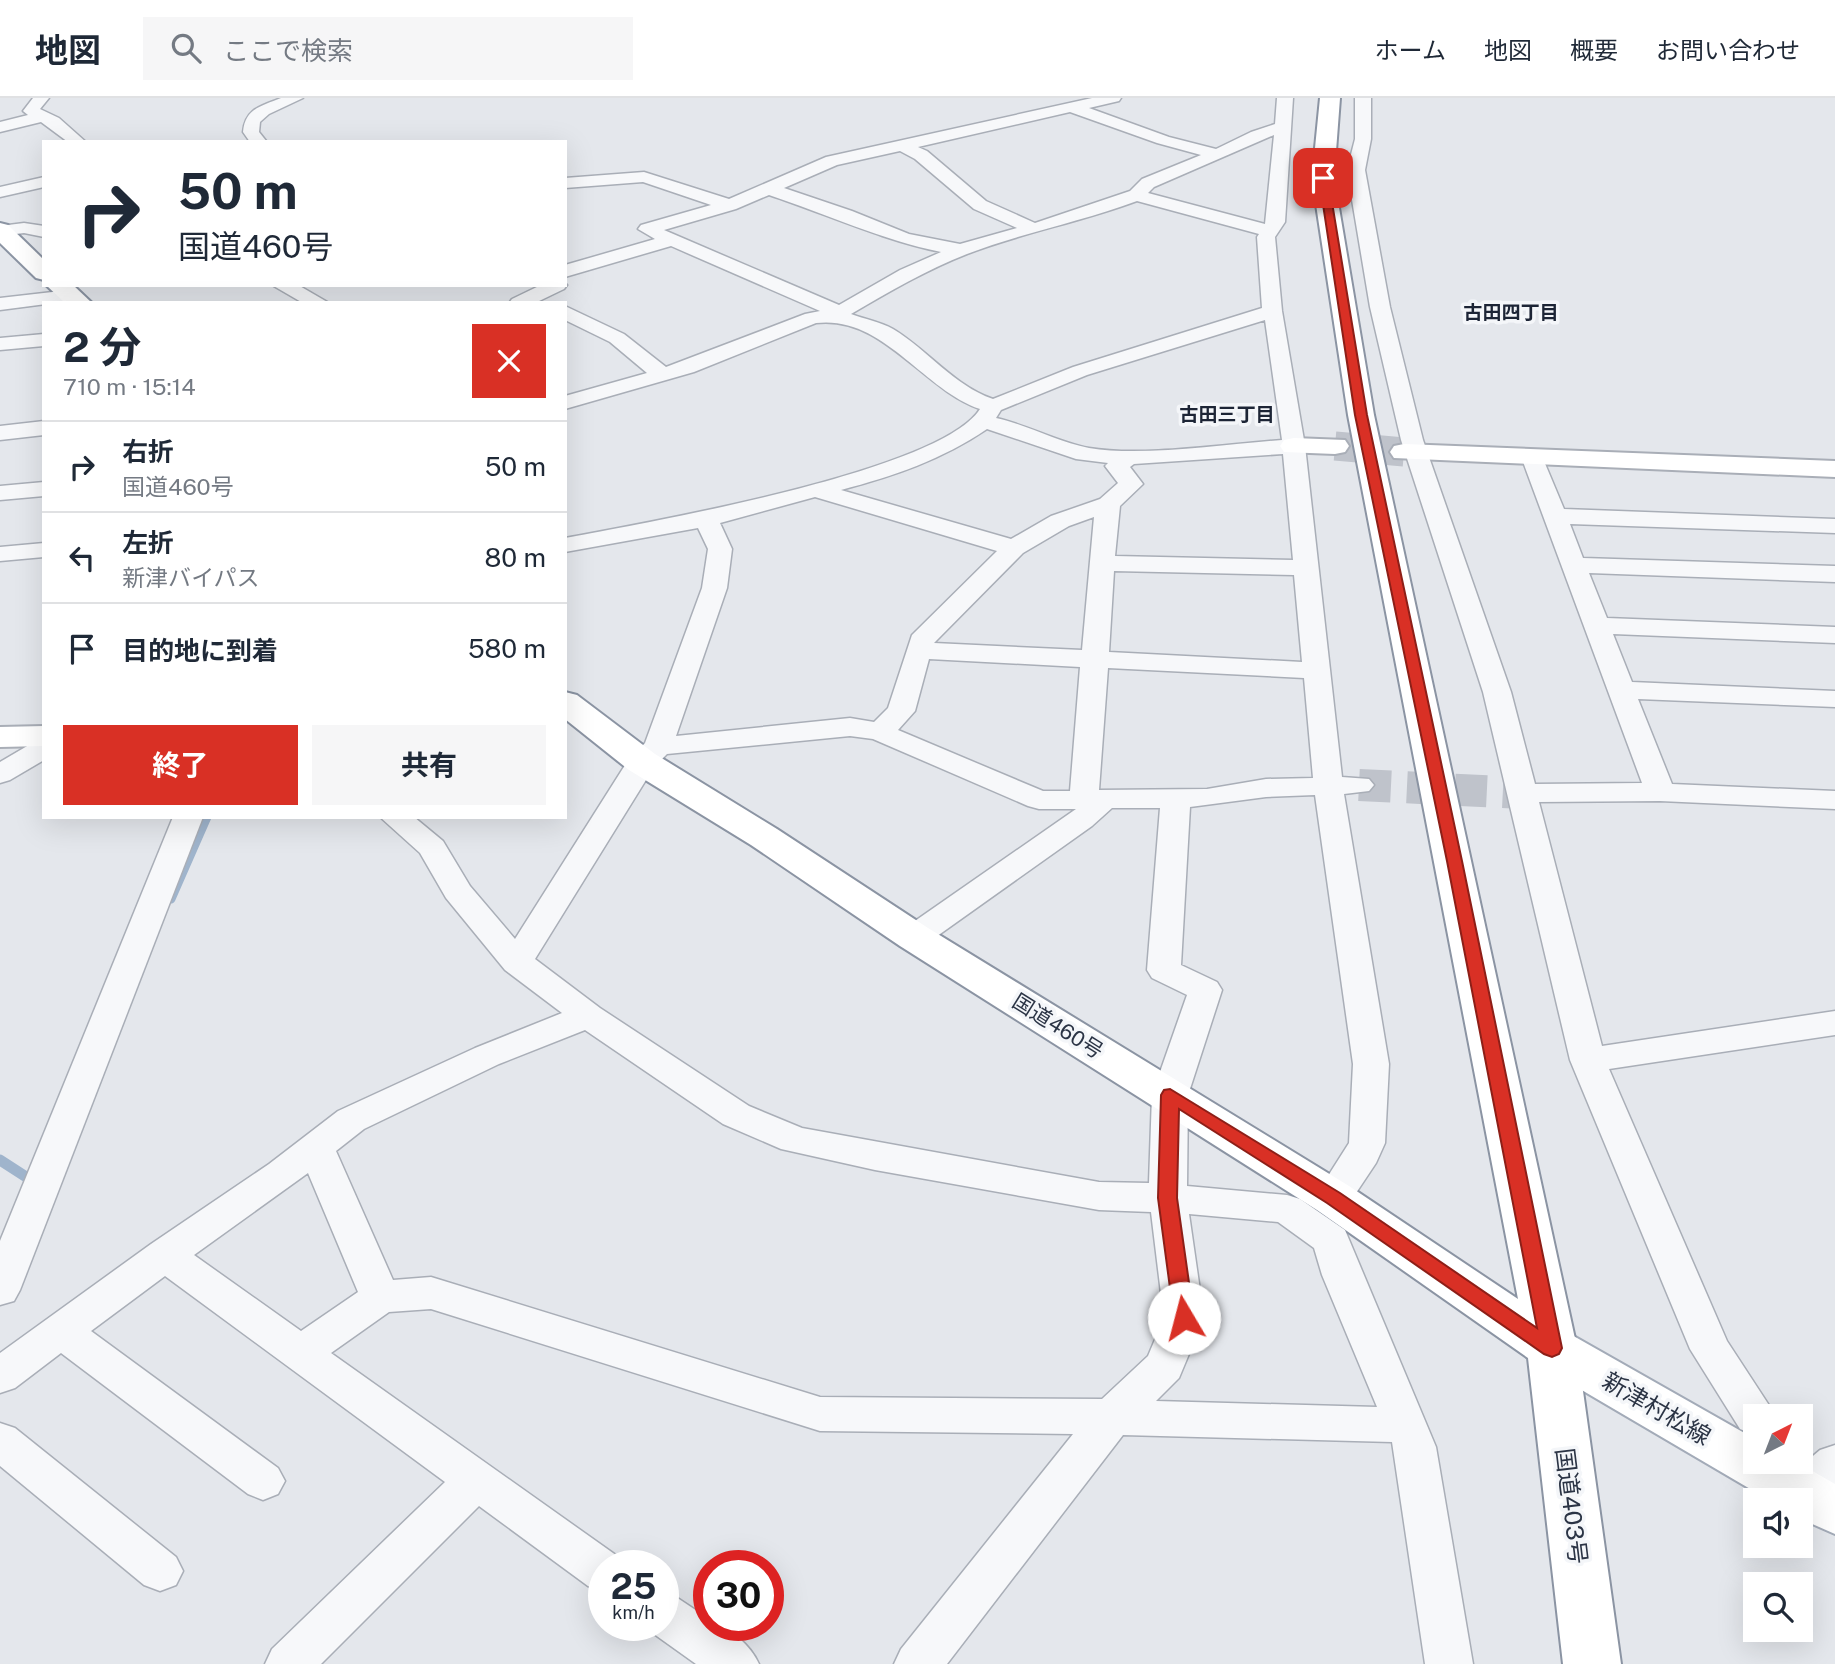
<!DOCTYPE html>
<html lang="ja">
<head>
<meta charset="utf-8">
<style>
	body { margin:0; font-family:"Public Sans","Noto Sans JP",sans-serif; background:#f6f6f7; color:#1f2937; height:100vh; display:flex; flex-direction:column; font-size:26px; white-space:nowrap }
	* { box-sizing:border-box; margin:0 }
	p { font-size:23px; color:#747a83 }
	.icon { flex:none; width:38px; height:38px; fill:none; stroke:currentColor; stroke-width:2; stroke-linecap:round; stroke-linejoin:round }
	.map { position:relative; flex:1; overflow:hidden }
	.side { position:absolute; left:42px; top:203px; width:525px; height:518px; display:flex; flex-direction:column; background:#fff; border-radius:0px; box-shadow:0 7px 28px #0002 }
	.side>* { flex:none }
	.hud { position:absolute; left:42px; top:42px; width:525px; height:147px; border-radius:0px; box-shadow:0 7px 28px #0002; background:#fff; color:#1f2937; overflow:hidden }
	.needle { width:46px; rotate:42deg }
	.tools { position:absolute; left:1743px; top:1306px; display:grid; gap:14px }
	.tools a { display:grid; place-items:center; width:70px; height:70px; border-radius:0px; background:#fff; box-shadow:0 7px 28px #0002; font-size:35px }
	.speed { position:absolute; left:588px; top:1452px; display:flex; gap:14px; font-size:35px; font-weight:700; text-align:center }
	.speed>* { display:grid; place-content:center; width:91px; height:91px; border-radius:50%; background:#fff; box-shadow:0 7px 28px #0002; line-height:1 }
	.speed small { font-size:18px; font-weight:400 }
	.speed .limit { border:10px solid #d22; background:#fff; color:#111 }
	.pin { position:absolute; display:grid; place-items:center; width:60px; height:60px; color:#fff; margin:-30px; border-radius:14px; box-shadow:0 4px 10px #0006 }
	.me { position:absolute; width:77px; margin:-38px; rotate:352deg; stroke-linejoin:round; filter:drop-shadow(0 0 5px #0008) }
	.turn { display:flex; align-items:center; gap:24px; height:147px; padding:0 21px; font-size:32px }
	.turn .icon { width:91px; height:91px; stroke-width:2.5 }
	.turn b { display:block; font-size:49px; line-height:60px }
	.round { display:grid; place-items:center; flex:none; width:74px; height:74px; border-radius:0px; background:#f6f6f7 }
	.headline { display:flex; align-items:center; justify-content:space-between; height:119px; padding:0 21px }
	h1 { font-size:42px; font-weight:700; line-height:52px }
	.primary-button { display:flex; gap:14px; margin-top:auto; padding:14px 21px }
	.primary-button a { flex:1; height:80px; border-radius:0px; background:#d93025; color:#fff; font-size:28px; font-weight:700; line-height:80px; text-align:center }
	.primary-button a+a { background:#f6f6f7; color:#1f2937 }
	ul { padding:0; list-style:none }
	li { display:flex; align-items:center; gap:21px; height:91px; padding:0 21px; border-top:2px solid #e0e1e3 }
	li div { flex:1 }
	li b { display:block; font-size:26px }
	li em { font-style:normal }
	header { display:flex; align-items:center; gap:42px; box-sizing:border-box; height:98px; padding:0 35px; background:#fff; border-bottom:2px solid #e0e1e3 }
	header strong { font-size:33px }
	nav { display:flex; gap:38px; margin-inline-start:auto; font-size:24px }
	.search { width:490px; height:63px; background:#f6f6f7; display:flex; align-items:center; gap:18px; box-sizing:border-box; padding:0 24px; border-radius:0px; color:#747a83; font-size:26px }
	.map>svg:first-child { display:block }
</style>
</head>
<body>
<header>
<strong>地図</strong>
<div class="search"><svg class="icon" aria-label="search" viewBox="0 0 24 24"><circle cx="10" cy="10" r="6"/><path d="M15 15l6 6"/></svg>ここで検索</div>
<nav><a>ホーム</a><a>地図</a><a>概要</a><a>お問い合わせ</a></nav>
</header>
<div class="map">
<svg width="1835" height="1566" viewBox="0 0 1835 1566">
	<rect width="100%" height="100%" fill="#e4e7ec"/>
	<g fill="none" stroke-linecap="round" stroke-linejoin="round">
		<polyline stroke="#9fb4cc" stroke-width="9" points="171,801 207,719"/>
		<polyline stroke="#9fb4cc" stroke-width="11" points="0,1062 34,1084"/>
		<polyline stroke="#bfc3cb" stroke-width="32" stroke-dasharray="32 16" stroke-linecap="butt" points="1359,687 1522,695"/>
		<polyline stroke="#bfc3cb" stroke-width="29" stroke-dasharray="29 15" stroke-linecap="butt" points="1335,348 1404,354"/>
		<g stroke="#a9aeb7" stroke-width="3">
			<g id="street">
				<polygon points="33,0 49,0 40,11 59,20 86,44 68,44 41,24 0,34 0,24 28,17 23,13"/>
				<path d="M 281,0 L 303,0 L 269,16 L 260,24 L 259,34 L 267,44 L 250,44 L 243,34 C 245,10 262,8 281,0 Z"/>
				<path d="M 1092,0 L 1121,0 L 1119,3 L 1089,10 L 1169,39 L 1216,51 L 1251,34 L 1275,26 L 1277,0 L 1293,0 L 1285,124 L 1275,139 L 1282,213 L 1305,348 L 1342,679 L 1369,681 L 1374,687 L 1369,693 L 1344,696 L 1389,966 L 1385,1045 L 1376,1065 L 1346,1110 L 1333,1114 L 1320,1110 L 1314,1100 L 1349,1045 L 1353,966 L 1315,697 L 1266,699 L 1190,709 L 1181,867 L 1217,884 L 1222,892 L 1188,997 L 1187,1088 L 1287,1097 L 1300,1101 L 1345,1132 L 1436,1349 L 1473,1566 L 1425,1566 L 1392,1344 L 1123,1337 L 947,1566 L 894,1566 L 901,1551 L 1073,1336 L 820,1333 L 431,1211 L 389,1214 L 331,1255 L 620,1460 L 624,1468 L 604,1468 L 604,1494 L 588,1488 L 479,1408 L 321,1566 L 265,1566 L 272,1551 L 445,1384 L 165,1178 L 91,1233 L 278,1370 L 285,1383 L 278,1396 L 263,1402 L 248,1396 L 61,1255 L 15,1290 L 0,1295 L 0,1255 L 151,1146 L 269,1066 L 338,1013 L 475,950 L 562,915 L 505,872 L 446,800 L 420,755 L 380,719 L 414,719 L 443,743 L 470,788 L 515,841 L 627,664 L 645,645 L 702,490 L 708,451 L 698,430 L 565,454 L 565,440 C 645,425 940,374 980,311 C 922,291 883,217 816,225 L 694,274 L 565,311 L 565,298 L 647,275 L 610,244 L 565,222 L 565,208 L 624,236 L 666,269 L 805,216 L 820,213 L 671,148 L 565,179 L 565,167 L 655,141 L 638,131 L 641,127 L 711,107 L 643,84 L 565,90 L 565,80 L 644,74 L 729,101 L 826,59 ZM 1070,14 L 1157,45 L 1201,57 L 1142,81 L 1130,93 L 1035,125 L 986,103 L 927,53 L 918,49 ZM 1274,37 L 1265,126 L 1148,95 L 1154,89 ZM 900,53 L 915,61 L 974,111 L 1017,130 L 960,146 L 909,136 L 852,113 L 784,90 L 837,67 ZM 769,97 C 826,116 882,142 941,154 L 900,172 L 839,207 L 664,132 L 736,111 ZM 1137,103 L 1259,136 L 1257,139 L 1262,210 L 1073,269 L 993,301 C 953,287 928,252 893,231 C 881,224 864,221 851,216 C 889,194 926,172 967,156 C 1021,135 1081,124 1137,103 ZM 1265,222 L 1282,342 C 1225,346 1143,359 1089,350 C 1057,344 1028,327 996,320 L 1001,312 L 1087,277 ZM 987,331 L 1076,361 L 1108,365 L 1105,368 L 1118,385 L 1100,401 L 1051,418 L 1011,441 L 841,392 C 894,378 941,362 987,331 ZM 1283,356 L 1293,462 L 1115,458 L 1120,408 L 1143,386 L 1130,369 L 1134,366 ZM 815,399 L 997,453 L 912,537 L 888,610 L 874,624 L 850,620 L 676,638 L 727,490 L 732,451 L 720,425 ZM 1094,419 L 1082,552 L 934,545 L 1023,455 L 1069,428 ZM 1114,473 L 1294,477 L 1302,564 L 1109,554 ZM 929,561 L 1080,569 L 1070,693 L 1043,693 L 898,632 L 915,613 ZM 1108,570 L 1304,580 L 1313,680 L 1266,681 L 1207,691 L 1099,692 ZM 850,638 L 873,641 L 1028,708 L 1039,711 L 1076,711 L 902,832 L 898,839 L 902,846 L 914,849 L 926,846 L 1092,728 L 1112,710 L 1160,710 L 1147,872 L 1152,880 L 1187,897 L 1152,997 L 1149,1085 L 1099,1084 L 802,1030 L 749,1008 L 600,910 L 535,861 L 654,669 L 667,656 ZM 585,932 L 723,1026 L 781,1051 L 875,1072 L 1099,1112 L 1151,1114 L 1164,1220 L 1148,1258 L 1102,1301 L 820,1299 L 431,1179 L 393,1182 L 336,1053 L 364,1031 L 499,966 ZM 308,1075 L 358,1194 L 301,1233 L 194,1157 ZM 1189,1116 L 1278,1124 L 1314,1150 L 1322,1177 L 1377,1309 L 1156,1303 L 1179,1280 L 1204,1220 Z"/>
				<polygon points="1355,0 1371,0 1371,41 1365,72 1390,209 1423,342 1511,594 1535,686 1642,685 1522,361 1525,356 1541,356 1564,411 1835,421 1835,435 1570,426 1583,460 1835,468 1835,484 1589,475 1607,520 1835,529 1835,545 1613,536 1632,584 1835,593 1835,609 1638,601 1672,686 1835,693 1835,711 1660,703 1539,704 1602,948 1835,913 1835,937 1609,971 1727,1243 1776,1318 1755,1318 1755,1337 1740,1331 1690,1251 1570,962 1483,594 1401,342 1370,209 1347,72 1355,41"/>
				<polygon points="44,79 44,89 0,99 0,89"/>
				<polygon points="24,125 44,128 44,139 24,135 0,138 0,128"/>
				<polygon points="565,185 567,187 564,191 535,205 509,205 512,201 541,187 565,187"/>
				<polygon points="272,187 298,187 329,205 303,205"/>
				<polygon points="70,192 80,198 77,202 0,212 0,200"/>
				<polygon points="44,236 44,248 0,252 0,240"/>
				<polygon points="44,323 44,337 0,342 0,328"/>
				<polygon points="44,384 44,398 0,402 0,388"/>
				<polygon points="44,445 44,459 0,463 0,449"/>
				<polygon points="44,641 44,662 10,682 0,685 0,664 34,644"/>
				<polygon points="173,719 203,719 20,1192 14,1203 0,1207 0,1143"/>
				<polygon points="0,1325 15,1330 176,1459 183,1473 176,1487 160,1493 144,1487 0,1368"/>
				<path d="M 1835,1347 L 1835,1393 C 1825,1402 1815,1413 1801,1410 L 1801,1402 L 1786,1402 L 1772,1377 L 1779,1364 L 1801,1363 L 1801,1361 L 1807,1363 L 1820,1352 Z"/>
				<path d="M 663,1495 L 679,1501 L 709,1521 L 709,1528 C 730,1528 751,1548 759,1566 L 696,1566 L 647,1531 L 645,1528 L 663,1528 Z"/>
			</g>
		</g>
		<g stroke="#a9aeb7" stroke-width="4">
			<g id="secondary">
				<polygon points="1294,340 1345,342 1349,348 1345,354 1335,356 1284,354 1280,348 1284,342"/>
				<polygon points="1404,346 1835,363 1835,379 1394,360 1390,354 1394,348"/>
				<polygon points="44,628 44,648 0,649 0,629"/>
			</g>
		</g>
		<g stroke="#a3abb8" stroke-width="4">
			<polygon id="primary" points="1552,1230 1570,1236 1755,1341 1755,1363 1795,1363 1835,1386 1835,1436 1801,1421 1801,1402 1769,1402 1534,1264 1527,1250 1534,1236"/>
		</g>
		<g stroke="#8b94a3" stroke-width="4">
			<g id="highway">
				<polygon points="1320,0 1340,0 1334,80 1374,317 1577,1250 1621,1566 1563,1566 1528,1260 1317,1112 900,848 751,747 629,672 565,621 565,594 577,597 655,656 777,731 928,830 1349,1088 1518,1201 1348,317 1312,80"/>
				<polygon points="0,125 8,127 44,162 44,182 36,180 0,145"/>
				<polygon points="46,187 73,187 92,205 65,205"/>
			</g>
		</g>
		<use href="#street" fill="#f7f8fa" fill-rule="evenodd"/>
		<use href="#secondary" fill="#fff" fill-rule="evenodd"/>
		<use href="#primary" fill="#fff" fill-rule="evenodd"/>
		<use href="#highway" fill="#fff" fill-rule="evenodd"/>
	</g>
	<polygon fill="#d93025" stroke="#8d1f18" stroke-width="2" points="1323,77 1328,80 1367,317 1462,763 1562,1250 1559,1256 1552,1259 1544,1256 1327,1105 1179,1011 1177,1100 1194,1220 1191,1226 1184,1228 1177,1226 1174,1220 1158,1100 1161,997 1164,992 1170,991 1340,1095 1537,1230 1447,763 1355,317 1319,80"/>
	<g text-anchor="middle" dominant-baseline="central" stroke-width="7" stroke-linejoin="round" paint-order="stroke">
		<g font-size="19" font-weight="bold" fill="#1d2536" stroke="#f4f6f9">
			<text x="1511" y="214">古田四丁目</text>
			<text x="1227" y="316">古田三丁目</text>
		</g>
		<g font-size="21" fill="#2b3445" stroke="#f4f6f9">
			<text transform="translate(1058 928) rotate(32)">国道460号</text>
		</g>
		<g font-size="24" fill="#2b3445" stroke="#f4f6f9">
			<text transform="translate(1657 1310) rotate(30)">新津村松線</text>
			<text transform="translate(1572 1408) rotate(83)">国道403号</text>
		</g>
	</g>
</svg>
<div class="tools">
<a><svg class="needle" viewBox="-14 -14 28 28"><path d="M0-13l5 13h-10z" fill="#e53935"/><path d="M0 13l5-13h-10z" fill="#747a83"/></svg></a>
<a><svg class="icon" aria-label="sound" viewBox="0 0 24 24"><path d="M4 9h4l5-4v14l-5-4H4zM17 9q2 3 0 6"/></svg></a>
<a><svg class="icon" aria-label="search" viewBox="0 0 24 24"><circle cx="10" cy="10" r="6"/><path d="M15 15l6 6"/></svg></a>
</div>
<div class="speed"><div>25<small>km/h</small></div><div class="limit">30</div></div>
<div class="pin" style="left:1323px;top:80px;background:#d93025"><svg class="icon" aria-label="arrive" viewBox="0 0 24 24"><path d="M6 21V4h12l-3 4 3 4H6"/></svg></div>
<svg class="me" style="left:1184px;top:1220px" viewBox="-20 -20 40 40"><circle r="19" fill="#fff"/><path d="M0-13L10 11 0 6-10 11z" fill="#d93025"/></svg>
<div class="hud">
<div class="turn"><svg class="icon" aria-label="right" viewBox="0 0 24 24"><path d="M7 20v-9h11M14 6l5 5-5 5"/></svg><div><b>50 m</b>国道460号</div></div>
</div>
<section class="side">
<div class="headline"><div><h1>2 分</h1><p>710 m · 15:14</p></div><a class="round" style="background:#d93025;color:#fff"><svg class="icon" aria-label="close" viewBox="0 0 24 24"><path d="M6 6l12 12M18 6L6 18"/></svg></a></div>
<ul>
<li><svg class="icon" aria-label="right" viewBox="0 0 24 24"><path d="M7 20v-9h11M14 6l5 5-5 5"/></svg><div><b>右折</b><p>国道460号</p></div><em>50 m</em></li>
<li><svg class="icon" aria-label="left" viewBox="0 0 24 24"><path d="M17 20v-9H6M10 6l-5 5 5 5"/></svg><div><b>左折</b><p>新津バイパス</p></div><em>80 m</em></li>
<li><svg class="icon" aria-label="arrive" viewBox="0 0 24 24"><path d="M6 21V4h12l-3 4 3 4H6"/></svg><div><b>目的地に到着</b></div><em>580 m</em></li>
</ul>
<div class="primary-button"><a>終了</a><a>共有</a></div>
</section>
</div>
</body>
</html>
